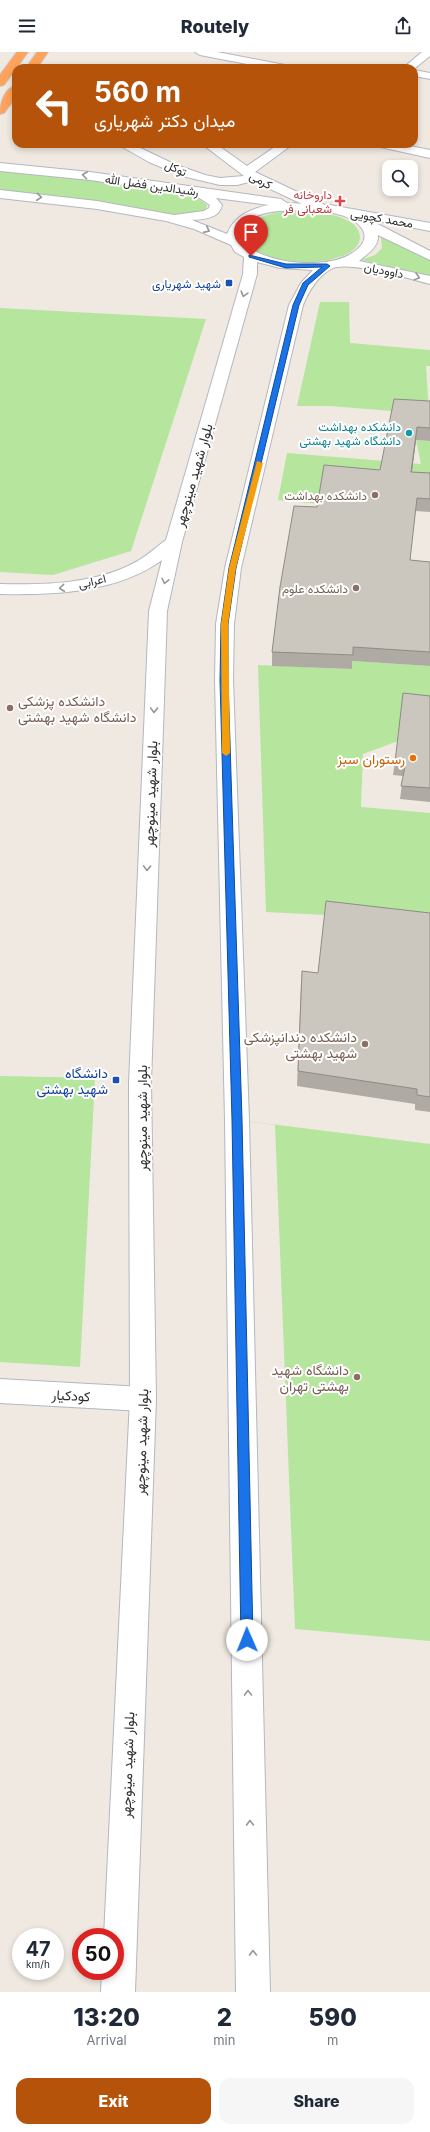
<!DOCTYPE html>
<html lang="en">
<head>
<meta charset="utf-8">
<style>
	body { margin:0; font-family:Inter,Vazirmatn,sans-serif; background:#f6f6f7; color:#1f2937; height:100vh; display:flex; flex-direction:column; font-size:15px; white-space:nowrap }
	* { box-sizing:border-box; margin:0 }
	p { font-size:13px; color:#747a83 }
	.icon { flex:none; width:22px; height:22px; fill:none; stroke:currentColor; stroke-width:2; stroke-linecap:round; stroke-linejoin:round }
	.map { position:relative; height:1940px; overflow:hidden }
	.sheet { display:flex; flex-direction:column; background:#fff; flex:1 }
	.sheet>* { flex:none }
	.top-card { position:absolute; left:12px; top:12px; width:406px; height:84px; border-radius:12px; box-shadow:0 2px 6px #0003; background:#b45309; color:#fff; overflow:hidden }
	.buttons { position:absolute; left:382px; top:108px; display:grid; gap:8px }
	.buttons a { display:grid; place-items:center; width:36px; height:36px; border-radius:8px; background:#fff; box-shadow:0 2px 6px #0003; font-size:20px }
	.speed { position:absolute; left:12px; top:1876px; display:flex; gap:8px; font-size:20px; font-weight:700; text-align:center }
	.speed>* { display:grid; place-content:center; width:52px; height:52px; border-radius:50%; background:#fff; box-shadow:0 2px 6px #0003; line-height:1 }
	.speed small { font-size:10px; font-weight:400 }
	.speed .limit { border:6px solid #d22; background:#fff; color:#111 }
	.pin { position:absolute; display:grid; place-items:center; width:34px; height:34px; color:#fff; margin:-41px -17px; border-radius:50% 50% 50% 0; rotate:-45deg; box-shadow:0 0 4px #0007 }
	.pin .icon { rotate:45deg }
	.me { position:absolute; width:44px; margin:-22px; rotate:359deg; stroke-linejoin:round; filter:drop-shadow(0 0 3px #0008) }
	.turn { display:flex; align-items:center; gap:14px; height:84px; padding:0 16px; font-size:18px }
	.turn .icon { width:52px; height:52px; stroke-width:2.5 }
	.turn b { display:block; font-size:28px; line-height:34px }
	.eta { display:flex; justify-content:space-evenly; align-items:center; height:68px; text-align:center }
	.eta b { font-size:24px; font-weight:800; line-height:28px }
	.action { display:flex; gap:8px; margin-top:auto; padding:8px 16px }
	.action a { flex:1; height:46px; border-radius:12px; background:#b45309; color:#fff; font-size:16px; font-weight:800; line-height:46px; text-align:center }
	.action a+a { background:#f6f6f7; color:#1f2937 }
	header { display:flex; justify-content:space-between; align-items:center; height:52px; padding:0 16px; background:#fff; font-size:18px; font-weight:800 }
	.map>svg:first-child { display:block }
</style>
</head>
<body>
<header><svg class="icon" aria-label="menu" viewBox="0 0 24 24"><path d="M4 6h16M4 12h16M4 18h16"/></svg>Routely<svg class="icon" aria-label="share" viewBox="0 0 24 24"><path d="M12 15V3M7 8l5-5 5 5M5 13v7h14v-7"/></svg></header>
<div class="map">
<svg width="430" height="1940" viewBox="0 0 430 1940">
	<rect width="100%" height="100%" fill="#efe9e1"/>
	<g fill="#b6e59e">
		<polygon points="0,119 78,125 191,141 207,153 206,158 195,162 169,163 0,140"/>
		<path d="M 288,159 C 305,159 360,160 360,185 C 360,190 357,195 353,198 C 330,217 250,216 242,182 C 251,164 270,162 288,159 Z"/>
		<polygon points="381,184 430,208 430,225 361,208 375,203 382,196"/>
		<polygon points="320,250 349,250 350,291 430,298 430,314 426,314 429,362 330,354 297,354"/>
		<polygon points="0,256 206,267 131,499 53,523 0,520"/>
		<polygon points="416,388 430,389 430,435 319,452 278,448 287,401 421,412"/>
		<polygon points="352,609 430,614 430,657 398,689 363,702 361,755 430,761 430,876 326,863 266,860 258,613 351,617"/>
		<polygon points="0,1024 95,1026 80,1315 0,1310"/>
		<polygon points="237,1068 430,1092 430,1589 295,1577 275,1073"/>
	</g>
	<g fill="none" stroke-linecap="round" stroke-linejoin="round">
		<g stroke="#b4b7c1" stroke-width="2">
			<g id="street">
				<polygon points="195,0 217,0 285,13 290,16 268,16 200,3"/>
				<polygon points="422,0 430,0 430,4 414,17 403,16"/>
				<polygon points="414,18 430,21 430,27 414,24"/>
				<polygon points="117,92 132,92 174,112 205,123 220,126 244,124 202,92 216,92 247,114 279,92 293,92 255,120 323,152 325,155 319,159 315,158 253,129 237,133 220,133 182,124 149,110"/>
				<polygon points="378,92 400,92 430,98 430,106 380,95"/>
				<polygon points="0,1327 143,1335 152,1339 156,1347 152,1355 143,1359 0,1351"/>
			</g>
		</g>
		<g stroke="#b4b7c1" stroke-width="2">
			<path id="secondary" d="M 0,111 L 90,120 L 281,147 L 287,151 L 330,153 L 430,171 L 430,179 L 368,167 L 430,199 L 430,208 L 378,183 C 379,195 367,202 359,209 L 430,224 L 430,232 C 410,227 347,208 331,217 C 317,225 309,239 303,253 L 241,516 L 234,572 L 233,628 L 249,1068 L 270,1940 L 236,1940 L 225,1068 L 215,628 L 216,572 L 225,516 L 289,253 L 301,231 L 313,218 L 280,216 L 257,210 L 257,222 L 182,490 L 167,559 L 151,1031 L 156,1347 L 135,1940 L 101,1940 L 102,1919 L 115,1919 L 115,1885 L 104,1885 L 130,1347 L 129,1031 L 149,559 L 162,508 C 117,541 54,543 0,542 L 0,532 C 45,533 96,532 136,510 C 147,504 156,495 166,488 L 243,222 L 244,205 L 235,200 L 231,193 L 194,177 L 166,169 L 97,157 L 0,146 L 0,138 L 97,149 L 174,163 L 204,159 L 209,156 L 210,153 L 195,143 L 90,128 L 0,119 ZM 216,146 L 269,153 C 250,157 235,163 227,182 L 192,168 C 204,167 219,167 222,153 ZM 304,158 C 315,158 327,159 337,162 C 362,168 378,187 349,203 C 322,218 256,212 239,185 C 240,182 241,177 244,174 C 255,157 286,159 304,158 Z"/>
		</g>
		<g stroke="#c9c9c9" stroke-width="2">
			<g id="highway">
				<polygon points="17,0 28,0 4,33 0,34 0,23"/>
				<polygon points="37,0 48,0 37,16 26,16"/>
				<path d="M 16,34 L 16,45 L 4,61 L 0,62 C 0,52 4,36 16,34 Z"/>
			</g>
		</g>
		<use href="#street" fill="#fff" fill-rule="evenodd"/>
		<use href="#secondary" fill="#fff" fill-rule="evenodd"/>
		<use href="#highway" fill="#ffa35c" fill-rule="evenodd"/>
	</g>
	<g fill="#afaba4">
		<polygon points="430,349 430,389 416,388 412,420 430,421 430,460 415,459 410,508 430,510 430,614 352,609 352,617 272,614 272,600 317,455 380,418"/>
		<polygon points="430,644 430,750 400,747 403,724 393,723 395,710"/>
		<polygon points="430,861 430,1060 415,1058 415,1052 297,1034 301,934 318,921"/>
	</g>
	<polygon fill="#8e8b86" points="417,375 416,388 410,433 411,420"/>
	<g fill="#cbc7bf" stroke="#8e8b86">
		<polygon points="394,347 430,349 430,376 417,375 411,420 430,421 430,447 417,446 410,508 430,510 430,600 353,595 353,603 272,600 280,535 294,454 317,455 324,413 380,418"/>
		<polygon points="403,641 430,644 430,736 401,734 406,710 395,710"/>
		<polygon points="326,849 430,861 430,1045 417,1043 417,1037 298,1019 302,919 318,921"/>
	</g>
	<defs><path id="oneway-chevron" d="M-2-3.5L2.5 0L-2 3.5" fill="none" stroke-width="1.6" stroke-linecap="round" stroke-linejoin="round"/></defs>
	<g stroke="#969696">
		<use href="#oneway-chevron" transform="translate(85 123) rotate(-173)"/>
		<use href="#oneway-chevron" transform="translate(39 145) rotate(6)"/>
		<use href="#oneway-chevron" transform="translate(207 178) rotate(24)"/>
		<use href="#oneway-chevron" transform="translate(417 225) rotate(15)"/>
		<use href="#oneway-chevron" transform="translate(244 242) rotate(106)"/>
		<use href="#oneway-chevron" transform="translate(165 529) rotate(103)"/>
		<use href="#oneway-chevron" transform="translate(62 536) rotate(174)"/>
		<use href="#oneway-chevron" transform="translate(154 658) rotate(92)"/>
		<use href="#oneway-chevron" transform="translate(147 816) rotate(92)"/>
		<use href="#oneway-chevron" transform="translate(248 1641) rotate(-91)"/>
		<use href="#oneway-chevron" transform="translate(250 1771) rotate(-91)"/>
		<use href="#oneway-chevron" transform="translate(253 1901) rotate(-91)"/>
	</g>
	<polygon fill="#1a73e8" stroke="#114b97" points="249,203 286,212 327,212 330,214 308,233 299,253 236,516 228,572 228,628 242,1068 253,1588 251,1592 247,1594 243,1592 241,1588 232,1068 220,628 221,572 229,516 293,253 303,231 322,215 286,216 249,205"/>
	<polygon fill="#f59e0b" points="257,409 263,411 236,516 228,572 230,701 226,704 222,701 221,572 229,516"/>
	<path fill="#e0444e" stroke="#fff" stroke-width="1.5" d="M338 143h4v4h4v4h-4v4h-4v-4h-4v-4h4z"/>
	<g fill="#1a4fb4" stroke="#fff" stroke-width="1.5">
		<rect x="225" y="227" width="8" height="8" rx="2"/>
		<rect x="112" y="1024" width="8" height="8" rx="2"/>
	</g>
	<circle fill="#0f9aa8" stroke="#fff" stroke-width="1.5" cx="409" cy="381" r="4"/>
	<g fill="#8d6e63" stroke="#fff" stroke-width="1.5">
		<circle cx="375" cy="443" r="4"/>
		<circle cx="356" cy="536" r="4"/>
		<circle cx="10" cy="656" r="4"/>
		<circle cx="365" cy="992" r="4"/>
		<circle cx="357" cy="1325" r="4"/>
	</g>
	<circle fill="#e8710a" stroke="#fff" stroke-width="1.5" cx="413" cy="706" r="4"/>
	<g text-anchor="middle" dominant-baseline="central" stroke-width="4" stroke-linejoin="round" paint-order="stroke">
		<g font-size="12" fill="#2e2e2e" stroke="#fff">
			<text transform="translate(176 116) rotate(24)">توکل</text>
			<text transform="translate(261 128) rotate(29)">کرمی</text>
			<text transform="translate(152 133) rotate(8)">رشیدالدین فضل الله</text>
			<text transform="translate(382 166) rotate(10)">محمد کچویی</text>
			<text transform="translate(384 218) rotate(11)">داوودیان</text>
			<text transform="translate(92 529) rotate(-13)">اعرابی</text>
		</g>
		<g font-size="12" fill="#be3a42" stroke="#fff" text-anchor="end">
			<text x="332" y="142">داروخانه<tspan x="332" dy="14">شعبانی فر</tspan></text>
		</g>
		<g font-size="12" fill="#164399" stroke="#fff" text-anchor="end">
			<text x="221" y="231">شهید شهریاری</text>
		</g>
		<g font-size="12" fill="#0d838f" stroke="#fff" text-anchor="end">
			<text x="401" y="374">دانشکده بهداشت<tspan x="401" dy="14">دانشگاه شهید بهشتی</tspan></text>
		</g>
		<g font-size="12" fill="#785e54" stroke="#fff" text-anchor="end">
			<text x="367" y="443">دانشکده بهداشت</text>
			<text x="348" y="536">دانشکده علوم</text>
		</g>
		<g font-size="14" fill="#2e2e2e" stroke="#fff">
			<text transform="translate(193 423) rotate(-74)">بلوار شهید مینوچهر</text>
			<text transform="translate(150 742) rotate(-88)">بلوار شهید مینوچهر</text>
			<text transform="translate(141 1066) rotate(-90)">بلوار شهید مینوچهر</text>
			<text transform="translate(71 1343) rotate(3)">کودکیار</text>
			<text transform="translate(141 1390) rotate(-88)">بلوار شهید مینوچهر</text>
			<text transform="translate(127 1713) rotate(-88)">بلوار شهید مینوچهر</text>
		</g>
		<g font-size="14" fill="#785e54" stroke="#fff" text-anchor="end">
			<text x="18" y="648" text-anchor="start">دانشکده پزشکی<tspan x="18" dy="16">دانشگاه شهید بهشتی</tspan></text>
			<text x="357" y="984">دانشکده دندانپزشکی<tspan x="357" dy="16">شهید بهشتی</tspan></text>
			<text x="349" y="1317">دانشگاه شهید<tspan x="349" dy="16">بهشتی تهران</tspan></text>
		</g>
		<g font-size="14" fill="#c56008" stroke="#fff" text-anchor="end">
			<text x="405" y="706">رستوران سبز</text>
		</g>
		<g font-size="14" fill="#164399" stroke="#fff" text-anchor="end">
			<text x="108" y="1020">دانشگاه<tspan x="108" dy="16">شهید بهشتی</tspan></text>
		</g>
	</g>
</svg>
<div class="buttons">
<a><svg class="icon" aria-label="search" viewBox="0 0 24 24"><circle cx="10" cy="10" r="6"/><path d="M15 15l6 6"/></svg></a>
</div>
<div class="speed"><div>47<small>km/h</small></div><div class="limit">50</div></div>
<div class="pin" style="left:251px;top:204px;background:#d93025"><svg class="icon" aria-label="arrive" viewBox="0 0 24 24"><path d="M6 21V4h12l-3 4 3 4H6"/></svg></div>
<svg class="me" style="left:247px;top:1588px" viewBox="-20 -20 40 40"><circle r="19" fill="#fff"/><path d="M0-13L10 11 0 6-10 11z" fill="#1a73e8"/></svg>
<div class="top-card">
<div class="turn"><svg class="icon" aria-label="left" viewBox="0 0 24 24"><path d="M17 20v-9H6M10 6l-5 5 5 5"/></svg><div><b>560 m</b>میدان دکتر شهریاری</div></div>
</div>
</div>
<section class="sheet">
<div class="eta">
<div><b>13:20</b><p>Arrival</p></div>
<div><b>2</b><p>min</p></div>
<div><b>590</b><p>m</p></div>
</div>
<div class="action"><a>Exit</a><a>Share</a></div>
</section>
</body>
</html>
